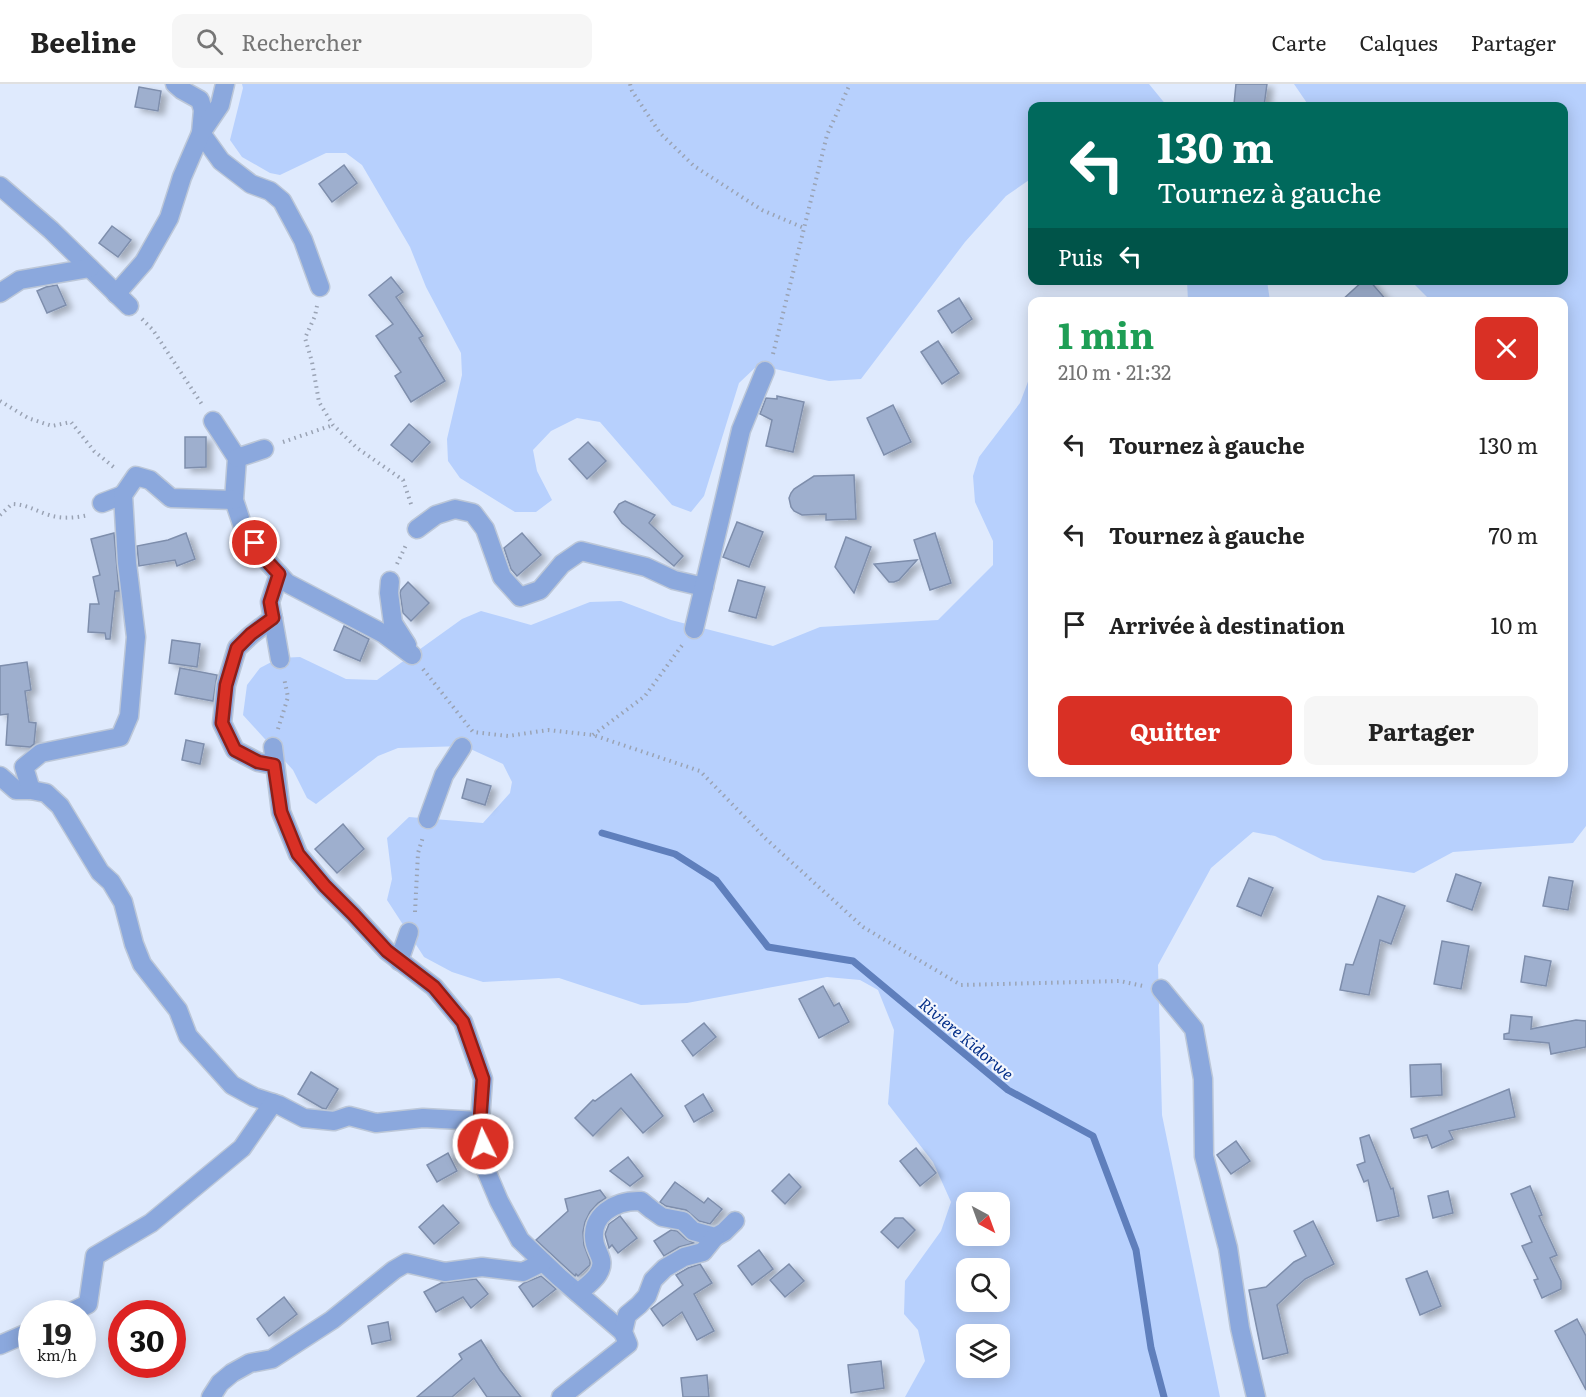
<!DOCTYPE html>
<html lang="fr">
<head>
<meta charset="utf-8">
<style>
	body { margin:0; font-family:Literata,serif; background:#f6f6f6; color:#222; height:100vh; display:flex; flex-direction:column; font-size:22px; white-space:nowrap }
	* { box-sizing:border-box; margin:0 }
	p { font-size:20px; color:#767676 }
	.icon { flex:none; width:33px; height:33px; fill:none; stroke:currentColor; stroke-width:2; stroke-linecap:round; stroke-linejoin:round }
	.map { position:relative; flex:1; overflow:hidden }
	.side { position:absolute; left:1028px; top:213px; width:540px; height:480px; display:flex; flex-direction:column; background:#fff; border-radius:12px; box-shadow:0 3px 15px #0003 }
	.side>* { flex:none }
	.top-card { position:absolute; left:1028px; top:18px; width:540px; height:183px; border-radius:12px; box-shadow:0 3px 15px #0003; background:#00695c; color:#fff; overflow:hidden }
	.needle { width:39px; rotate:139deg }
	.fabs { position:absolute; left:956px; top:1108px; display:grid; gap:12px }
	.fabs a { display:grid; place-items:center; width:54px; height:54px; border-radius:12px; background:#fff; box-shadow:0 3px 15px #0003; font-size:30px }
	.speed { position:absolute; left:18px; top:1216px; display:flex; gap:12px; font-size:30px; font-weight:700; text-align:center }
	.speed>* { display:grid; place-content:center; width:78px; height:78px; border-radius:50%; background:#fff; box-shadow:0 3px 15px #0003; line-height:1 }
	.speed small { font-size:15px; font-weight:400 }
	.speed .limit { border:9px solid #d22; background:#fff; color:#111 }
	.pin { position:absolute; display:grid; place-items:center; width:51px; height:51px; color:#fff; margin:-26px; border:3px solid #fff; border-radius:50%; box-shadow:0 2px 6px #0007 }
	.me { position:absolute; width:66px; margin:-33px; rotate:356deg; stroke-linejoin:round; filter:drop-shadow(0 0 4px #0008) }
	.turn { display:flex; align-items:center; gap:21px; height:126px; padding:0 30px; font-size:27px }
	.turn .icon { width:78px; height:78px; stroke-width:2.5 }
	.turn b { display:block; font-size:42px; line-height:51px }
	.then { display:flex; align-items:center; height:57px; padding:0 30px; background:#0003; gap:12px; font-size:22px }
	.round { display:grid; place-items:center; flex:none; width:63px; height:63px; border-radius:12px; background:#f6f6f6 }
	.summary { display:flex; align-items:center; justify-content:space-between; height:102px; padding:0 30px }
	h1 { font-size:36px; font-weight:700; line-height:45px; color:#1e9e55 }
	.cta { display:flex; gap:12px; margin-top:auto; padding:12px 30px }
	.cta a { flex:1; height:69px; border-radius:12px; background:#d93025; color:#fff; font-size:24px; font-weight:700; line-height:69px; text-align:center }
	.cta a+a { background:#f6f6f6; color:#222 }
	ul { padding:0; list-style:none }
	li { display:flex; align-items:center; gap:18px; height:90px; padding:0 30px }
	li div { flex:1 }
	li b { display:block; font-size:22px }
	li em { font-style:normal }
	header { display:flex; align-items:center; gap:36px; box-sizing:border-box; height:84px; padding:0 30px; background:#fff; border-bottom:2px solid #e0e0e0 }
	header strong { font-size:28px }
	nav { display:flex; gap:33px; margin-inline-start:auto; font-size:21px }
	.search { width:420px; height:54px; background:#f6f6f6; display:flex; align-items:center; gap:15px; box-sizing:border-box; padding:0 21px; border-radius:12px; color:#767676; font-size:22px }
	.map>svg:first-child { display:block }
</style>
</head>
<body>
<header>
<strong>Beeline</strong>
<div class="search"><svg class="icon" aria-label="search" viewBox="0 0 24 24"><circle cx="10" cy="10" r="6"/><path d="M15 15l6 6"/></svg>Rechercher</div>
<nav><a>Carte</a><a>Calques</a><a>Partager</a></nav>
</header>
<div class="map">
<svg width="1586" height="1313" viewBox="0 0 1586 1313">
	<defs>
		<filter id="shadow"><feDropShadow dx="6" dy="4" stdDeviation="3" flood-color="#0004"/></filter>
	</defs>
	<rect width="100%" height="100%" fill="#dfeafd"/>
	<g fill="#b7d0fd" fill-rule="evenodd">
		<polygon points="242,0 1149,0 1167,22 1032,22 1032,94 1006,112 965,158 861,295 829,297 758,281 739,299 704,412 691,428 672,421 600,338 577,334 551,347 533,366 537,387 552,416 536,428 515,428 460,394 448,377 447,355 462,291 461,269 426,203 410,163 362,81 346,69 326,69 280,91 270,89 242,73 230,56 243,4"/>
		<path d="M 1294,0 L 1586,0 L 1586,742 L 1573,759 L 1453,768 L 1414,789 L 1323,776 L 1275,752 L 1253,748 L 1211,784 L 1158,881 L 1162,1031 L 1220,1313 L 905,1313 L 925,1277 L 918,1246 L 904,1230 L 905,1197 L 941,1147 L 951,1118 L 933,1078 L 888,1020 L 894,946 L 878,906 L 860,896 L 827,893 L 687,919 L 641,921 L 559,894 L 483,898 L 452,888 L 424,873 L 387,816 L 392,795 L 387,754 L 409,733 L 483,739 L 510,709 L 512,698 L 503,680 L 464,662 L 398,664 L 378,672 L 316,720 L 307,714 L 293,686 L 243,631 L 247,601 L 260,584 L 279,574 L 300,573 L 346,595 L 377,596 L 462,535 L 481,527 L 531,541 L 590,518 L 621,517 L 671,536 L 773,562 L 820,543 L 938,536 L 993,481 L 993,457 L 975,418 L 973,392 L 979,373 L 1020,319 L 1032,287 L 1032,688 L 1563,688 L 1563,218 L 1431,217 L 1411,197 L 1563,196 L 1563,22 L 1309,22 ZM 966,1119 L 999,1119 L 999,1152 L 966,1152 ZM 966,1185 L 999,1185 L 999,1218 L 966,1218 ZM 966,1251 L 999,1251 L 999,1284 L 966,1284 Z"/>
		<polygon points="1187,197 1267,197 1270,217 1188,217"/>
	</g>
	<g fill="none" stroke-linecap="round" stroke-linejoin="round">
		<polyline stroke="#5f7fbc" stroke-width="7" points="602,749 675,770 716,796 768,863 853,877 1008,1006 1093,1052 1136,1166 1151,1264 1164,1313"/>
	</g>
	<g fill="#9eafce" stroke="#7e8eac" stroke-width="1.5" filter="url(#shadow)">
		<polygon points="1236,0 1267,0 1264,22 1234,20"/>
		<polygon points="139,3 161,7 158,27 135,23"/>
		<polygon points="344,81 357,99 332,118 319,100"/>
		<polygon points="112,142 131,156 118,173 99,159"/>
		<polygon points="391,193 403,208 396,213 423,252 419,254 445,297 411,318 395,292 401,288 376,252 393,240 369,211"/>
		<polygon points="1364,196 1369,196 1388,218 1340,218"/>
		<polygon points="57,201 66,221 47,229 37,207 46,203"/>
		<polygon points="959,214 972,235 952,249 938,227"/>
		<polygon points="938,257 959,289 942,300 921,268"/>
		<polygon points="777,312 804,318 793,368 766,362 772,336 760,330 766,314 777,315"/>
		<polygon points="893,321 911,358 884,371 867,334"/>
		<polygon points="409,340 430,358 412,378 391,361"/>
		<polygon points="185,353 206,353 206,383 185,384"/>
		<polygon points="588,358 606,377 587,395 569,375"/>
		<polygon points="854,391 856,435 826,436 826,430 802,431 794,427 791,423 789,414 791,409 794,405 814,392"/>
		<polygon points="625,417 655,431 649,439 683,472 674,482 622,439 614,428 619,420"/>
		<polygon points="737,438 763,448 749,483 723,473"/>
		<polygon points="114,449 119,507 115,507 110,555 106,555 105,549 88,548 90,520 99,520 93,493 100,491 91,455"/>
		<polygon points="186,449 195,475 177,482 175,476 139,482 137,462 168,456"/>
		<polygon points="522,449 541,471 517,492 511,485 504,464"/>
		<polygon points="935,449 951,499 930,506 914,456"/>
		<polygon points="846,453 871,463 854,509 835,483"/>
		<polygon points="917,476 899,496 894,498 889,498 874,480"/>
		<polygon points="738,496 765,503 756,534 729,527"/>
		<polygon points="408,498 429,519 411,537 403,529 400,509 401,506"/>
		<polygon points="344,542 369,555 360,577 334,566"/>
		<polygon points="172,556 200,560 197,583 169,579"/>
		<polygon points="27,578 31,606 25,607 29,638 36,639 34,660 30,663 6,661 8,630 0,631 0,582"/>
		<polygon points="180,584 217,591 213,617 175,610"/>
		<polygon points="186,656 204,660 200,680 182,676"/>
		<polygon points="467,695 491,702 485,721 462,714"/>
		<polygon points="343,740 364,765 337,789 315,765"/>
		<polygon points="1456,790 1481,799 1472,826 1447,817"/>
		<polygon points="1549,793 1573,797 1568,826 1543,822"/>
		<polygon points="1249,794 1273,804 1261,832 1237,822"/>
		<polygon points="1378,812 1405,822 1391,860 1380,856 1369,911 1340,906 1346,880 1353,881"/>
		<polygon points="1442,857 1469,862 1461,905 1434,900"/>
		<polygon points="1525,872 1551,877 1546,902 1521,898"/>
		<polygon points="823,902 834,922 839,919 849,938 819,954 799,915"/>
		<polygon points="1511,931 1532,933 1531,945 1576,936 1586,937 1586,963 1551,970 1549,959 1504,955 1504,950 1509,949"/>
		<polygon points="704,939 716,953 693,972 682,957"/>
		<polygon points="1441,980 1442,1011 1411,1013 1410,981"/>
		<polygon points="311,988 338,1005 326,1025 322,1024 298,1010"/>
		<polygon points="631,990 663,1032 643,1049 621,1024 593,1052 575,1034 593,1016 595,1017"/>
		<polygon points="1509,1005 1515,1033 1449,1047 1453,1055 1432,1064 1427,1051 1414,1054 1411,1045"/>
		<polygon points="703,1010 713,1027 694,1038 685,1022"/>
		<polygon points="1369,1051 1391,1105 1393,1104 1399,1132 1377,1137 1368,1096 1364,1098 1357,1081 1365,1078 1360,1054"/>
		<polygon points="1236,1057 1250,1077 1231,1090 1217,1071"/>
		<polygon points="916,1064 936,1089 920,1102 900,1077"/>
		<polygon points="448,1069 457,1087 437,1098 427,1081"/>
		<polygon points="628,1073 643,1092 630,1102 610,1087"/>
		<polygon points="789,1090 801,1103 785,1120 772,1107"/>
		<polygon points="675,1098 704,1119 708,1114 722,1125 710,1140 699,1137 686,1126 666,1122 660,1118"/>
		<polygon points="1530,1102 1542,1131 1539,1132 1557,1171 1550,1174 1561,1197 1561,1205 1542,1214 1534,1196 1538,1195 1522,1162 1532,1158 1511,1110"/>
		<polygon points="600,1106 606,1114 598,1119 590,1128 585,1138 583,1148 584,1161 590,1177 590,1181 578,1192 576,1190 575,1192 536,1156 568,1127 565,1115"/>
		<polygon points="1448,1107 1453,1129 1433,1134 1428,1112"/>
		<polygon points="443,1121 459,1139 434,1160 419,1143"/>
		<polygon points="620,1132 637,1154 618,1169 612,1161 609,1164 605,1150 609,1140"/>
		<polygon points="895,1134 903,1134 915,1146 898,1164 881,1148"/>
		<polygon points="1313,1137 1334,1180 1305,1195 1277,1221 1288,1269 1263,1275 1249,1206 1266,1203 1294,1178 1306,1172 1294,1147"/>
		<polygon points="671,1146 677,1147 686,1155 694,1159 679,1163 664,1172 654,1157"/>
		<polygon points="759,1166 773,1185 752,1201 738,1182"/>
		<polygon points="700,1180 712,1199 694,1210 714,1247 697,1256 682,1228 663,1242 651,1225 683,1201 676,1191 688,1184"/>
		<polygon points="789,1180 804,1197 785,1213 770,1196"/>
		<polygon points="1427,1187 1441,1222 1420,1231 1406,1195"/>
		<polygon points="541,1192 556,1205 533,1223 519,1203 524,1199"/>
		<polygon points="476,1195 488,1210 471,1224 463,1213 436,1228 424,1208 441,1199"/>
		<polygon points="284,1213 297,1230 269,1252 257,1235"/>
		<polygon points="1577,1235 1586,1252 1586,1306 1555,1247"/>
		<polygon points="388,1238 391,1256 372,1260 368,1242"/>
		<polygon points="481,1256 500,1286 521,1313 487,1313 474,1294 452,1313 417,1313 462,1275 459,1270"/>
		<polygon points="881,1277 884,1304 851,1309 848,1281"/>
		<polygon points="707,1291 709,1313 683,1313 681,1294"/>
	</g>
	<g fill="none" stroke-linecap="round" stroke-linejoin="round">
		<g stroke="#bcc7d8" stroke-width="21">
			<g id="street">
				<polyline points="175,0 182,6 200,16 203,26 201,49 221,77 251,100 270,107 282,117 303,156 320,203"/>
				<polyline points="0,102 51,146 129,222"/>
				<polyline points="0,209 20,196 90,184"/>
				<polyline points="116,210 144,178 169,134 182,93 201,49 220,21 225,0"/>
				<polyline points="213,337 237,374 234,416 243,443 266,476 287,499 384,550 412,571"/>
				<polyline points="237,374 264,365"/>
				<polyline points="102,419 123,411"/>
				<polyline points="417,445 436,431 455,425 473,429 485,445 502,493 520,513 540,506 562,480 581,467 646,483 674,496 704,503"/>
				<polyline points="279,490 270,518 280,575"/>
				<polyline points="390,497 389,509 393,539 407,561"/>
				<polyline points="273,534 251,551 237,564 226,601 222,639 235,666 258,678 274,681"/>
				<polyline points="694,545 741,346 765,287"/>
				<polyline points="273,663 281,728 298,770 325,802 353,830 387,867 434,903 463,938 483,995 480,1037 485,1084 499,1117 520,1156 559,1193 623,1248"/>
				<polyline points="0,692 16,706 31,706 46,709 60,722 100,788 111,798 123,818 134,860 142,880 178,926 188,952 232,1001 254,1013 279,1021 304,1034 334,1037 349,1032 376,1039 423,1034 480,1037"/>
				<polyline points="31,706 24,683 41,669 120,653 129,632 136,553 127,479 123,411 136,392 150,396 171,414 234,416"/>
				<polyline points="428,735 444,691 462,663"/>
				<polyline points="399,877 409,848"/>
				<polyline points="1161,905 1194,945 1203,995 1204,1072 1228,1164 1240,1244 1256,1313"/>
				<path d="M 578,1209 C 584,1204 594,1197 598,1190 C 606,1177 598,1171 595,1160 C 588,1131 616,1116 641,1117 L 652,1126 L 662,1133 L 683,1137 L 693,1147 L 715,1153 L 724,1148 L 735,1137"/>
				<polyline points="67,1230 88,1220 95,1172 151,1139 242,1064 273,1019"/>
				<polyline points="0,1261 32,1247"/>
				<polyline points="211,1313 220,1299 232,1289 250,1279 272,1275 332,1236 394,1186 406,1179 445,1188 482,1183 523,1188 543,1178"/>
				<polyline points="561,1313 628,1260 623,1248 627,1231 639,1221 647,1212 653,1196 665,1184 684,1173 703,1168 715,1153"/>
			</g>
		</g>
		<g stroke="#9aa3b4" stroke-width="4" stroke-dasharray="1.5 4.5" stroke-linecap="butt">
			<polyline points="630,0 632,7 660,49 694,82 762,126 804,144"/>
			<polyline points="317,222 315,232 305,254 312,278 319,318 333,341 357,364 403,396 412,423"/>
			<polyline points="142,235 153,246 203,322"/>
			<polyline points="773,270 827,51 850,0"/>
			<polyline points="0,317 28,334 52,342 71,338 94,367 116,385"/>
			<polyline points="283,358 333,341"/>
			<path d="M 0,431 L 12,420 C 26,420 36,427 49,431 C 61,435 76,434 88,431"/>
			<polyline points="397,480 407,459"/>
			<polyline points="423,585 473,648 508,652 548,646 593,651 700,687 766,755 863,843 961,901 1120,897 1143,902"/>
			<polyline points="278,645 288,613 284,594"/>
			<polyline points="593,651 645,612 683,560"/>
			<polyline points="415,828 418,769 423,753"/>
		</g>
		<use href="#street" stroke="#8ba8dd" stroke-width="18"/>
	</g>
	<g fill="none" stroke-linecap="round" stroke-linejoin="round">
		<g stroke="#8d1f18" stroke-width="15">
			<polyline id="route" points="255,459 266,476 279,490 270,518 273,534 251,550 237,564 226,601 222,639 235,666 258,678 274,681 281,728 298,770 325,802 353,830 387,867 434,903 463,938 483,995 480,1037 483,1060"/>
		</g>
		<use href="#route" stroke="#d93025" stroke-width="10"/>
	</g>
	<g text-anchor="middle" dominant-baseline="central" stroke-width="4.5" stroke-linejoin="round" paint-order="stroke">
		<g font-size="16" font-style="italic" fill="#032e89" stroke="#f3f6fd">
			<text transform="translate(967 954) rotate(40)">Riviere Kidorwe</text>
		</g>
	</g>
</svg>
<div class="fabs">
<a><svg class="needle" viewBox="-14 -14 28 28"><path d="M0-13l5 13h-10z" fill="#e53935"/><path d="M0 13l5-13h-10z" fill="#767676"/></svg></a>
<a><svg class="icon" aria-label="search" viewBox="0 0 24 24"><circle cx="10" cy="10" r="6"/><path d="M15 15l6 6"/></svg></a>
<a><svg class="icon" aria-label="layers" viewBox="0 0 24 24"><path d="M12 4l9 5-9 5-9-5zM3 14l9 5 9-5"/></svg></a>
</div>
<div class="speed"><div>19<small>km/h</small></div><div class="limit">30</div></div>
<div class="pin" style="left:255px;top:459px;background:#d93025"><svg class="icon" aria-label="arrive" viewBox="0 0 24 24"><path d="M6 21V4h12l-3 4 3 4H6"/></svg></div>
<svg class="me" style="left:483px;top:1060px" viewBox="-20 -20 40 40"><circle r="17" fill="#d93025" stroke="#fff" stroke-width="3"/><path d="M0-11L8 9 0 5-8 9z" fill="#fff"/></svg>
<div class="top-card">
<div class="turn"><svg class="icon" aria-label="left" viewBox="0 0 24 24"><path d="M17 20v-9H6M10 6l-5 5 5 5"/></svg><div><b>130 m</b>Tournez à gauche</div></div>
<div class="then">Puis<svg class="icon" aria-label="left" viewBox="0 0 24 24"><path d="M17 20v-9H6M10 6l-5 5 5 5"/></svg></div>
</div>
<section class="side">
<div class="summary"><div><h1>1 min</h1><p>210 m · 21:32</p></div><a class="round" style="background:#d93025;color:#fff"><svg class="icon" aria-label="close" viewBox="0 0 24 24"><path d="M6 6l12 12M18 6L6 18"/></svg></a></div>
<ul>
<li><svg class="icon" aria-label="left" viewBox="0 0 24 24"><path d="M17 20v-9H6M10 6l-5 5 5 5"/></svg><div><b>Tournez à gauche</b></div><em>130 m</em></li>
<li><svg class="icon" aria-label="left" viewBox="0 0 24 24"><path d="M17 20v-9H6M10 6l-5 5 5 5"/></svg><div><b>Tournez à gauche</b></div><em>70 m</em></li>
<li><svg class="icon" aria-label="arrive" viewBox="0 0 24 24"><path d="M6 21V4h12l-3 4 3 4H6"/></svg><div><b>Arrivée à destination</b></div><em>10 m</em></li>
</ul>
<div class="cta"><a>Quitter</a><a>Partager</a></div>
</section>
</div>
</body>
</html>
